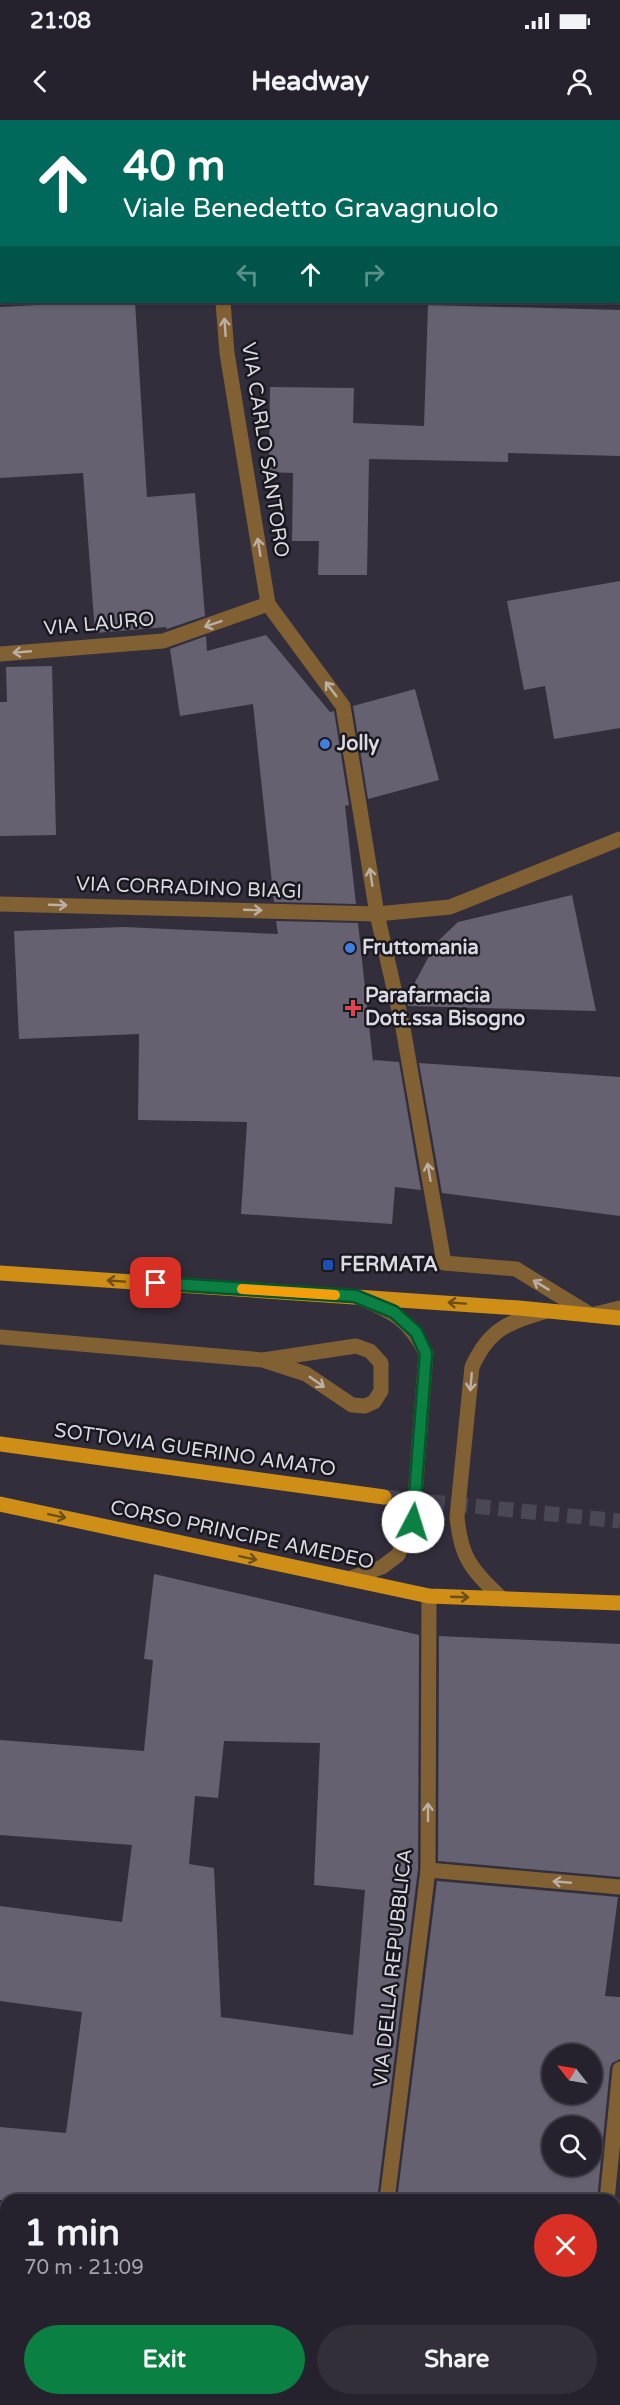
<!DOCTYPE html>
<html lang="en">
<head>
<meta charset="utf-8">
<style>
	body { margin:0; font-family:"Varela Round",sans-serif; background:#322f39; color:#f1f3f6; height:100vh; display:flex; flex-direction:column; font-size:22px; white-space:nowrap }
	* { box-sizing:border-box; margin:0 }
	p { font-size:20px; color:#a4a4aa }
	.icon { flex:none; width:33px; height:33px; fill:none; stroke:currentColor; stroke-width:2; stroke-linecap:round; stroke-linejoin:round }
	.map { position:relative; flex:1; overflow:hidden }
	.side { position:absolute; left:0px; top:2074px; width:621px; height:212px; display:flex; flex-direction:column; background:#26222d; border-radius:18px 18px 0 0; box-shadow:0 2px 4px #0004,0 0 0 2px #423f49 }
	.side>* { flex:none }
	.guide { position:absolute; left:0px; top:0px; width:621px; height:183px; box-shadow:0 2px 4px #0004,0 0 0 2px #423f49; background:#00695c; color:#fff; overflow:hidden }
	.needle { width:39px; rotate:301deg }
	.buttons { position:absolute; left:542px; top:1924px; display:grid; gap:12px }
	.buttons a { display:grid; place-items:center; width:60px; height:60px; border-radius:50%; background:#26222d; box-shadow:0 2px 4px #0004,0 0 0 2px #423f49; font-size:30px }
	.pin { position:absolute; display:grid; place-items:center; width:51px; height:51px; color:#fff; margin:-26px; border-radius:12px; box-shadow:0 3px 9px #0006 }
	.me { position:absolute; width:66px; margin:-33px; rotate:5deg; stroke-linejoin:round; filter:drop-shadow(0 0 4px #0008) }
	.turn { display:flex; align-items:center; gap:21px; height:126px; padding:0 24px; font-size:27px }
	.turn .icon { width:78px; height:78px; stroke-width:2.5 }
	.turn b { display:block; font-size:42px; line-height:51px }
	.lanes { display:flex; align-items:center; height:57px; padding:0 24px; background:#0003; justify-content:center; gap:30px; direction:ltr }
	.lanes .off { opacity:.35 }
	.round { display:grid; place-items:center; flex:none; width:63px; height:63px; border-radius:32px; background:#322f39 }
	.head { display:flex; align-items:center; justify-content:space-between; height:102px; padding:0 24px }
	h1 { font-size:36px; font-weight:700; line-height:45px }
	.action { display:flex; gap:12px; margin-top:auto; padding:12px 24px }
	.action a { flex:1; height:69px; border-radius:36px; background:#0b8043; color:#fff; font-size:24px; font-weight:700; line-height:69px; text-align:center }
	.action a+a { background:#322f39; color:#f1f3f6 }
	.status { display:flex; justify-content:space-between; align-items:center; height:42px; padding:0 30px; background:#26222d; direction:ltr }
	.status svg { height:16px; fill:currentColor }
	header { display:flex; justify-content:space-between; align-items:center; height:78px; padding:0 24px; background:#26222d; font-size:27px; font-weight:700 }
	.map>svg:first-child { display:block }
</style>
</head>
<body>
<div class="status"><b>21:08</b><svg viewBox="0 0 49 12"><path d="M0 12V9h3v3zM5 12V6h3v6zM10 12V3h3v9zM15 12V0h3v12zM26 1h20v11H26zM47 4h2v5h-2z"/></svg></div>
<header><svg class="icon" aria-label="back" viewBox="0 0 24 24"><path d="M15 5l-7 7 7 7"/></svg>Headway<svg class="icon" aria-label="person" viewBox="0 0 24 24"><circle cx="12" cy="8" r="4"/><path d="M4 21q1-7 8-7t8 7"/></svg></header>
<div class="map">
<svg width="620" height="2285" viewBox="0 0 620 2285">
	<rect width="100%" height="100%" fill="#322e3c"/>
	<g fill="#656170" fill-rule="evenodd">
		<polygon points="93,182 135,182 147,377 195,373 205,496 167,509 166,507 95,513 83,353 0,358 0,187"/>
		<polygon points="428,185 620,190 620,336 508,333 508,342 369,339 367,455 318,455 319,421 292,421 293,353 269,352 270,267 354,268 353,303 424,306"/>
		<polygon points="620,461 620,608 554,619 545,566 524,570 507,481"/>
		<polygon points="266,515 330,592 334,591 349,685 345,686 356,784 274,782 253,584 180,596 170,529 206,516 207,531"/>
		<polygon points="52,546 56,715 0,716 0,582 7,582 6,547"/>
		<polygon points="415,569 439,660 368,679 353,586"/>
		<polygon points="572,775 596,891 408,886 406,879 436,823 458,802"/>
		<polygon points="276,801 358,803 373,942 374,940 399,942 421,1070 395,1067 392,1104 241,1094 247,1002 138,1000 139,914 19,919 14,811 124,807 278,814"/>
		<polygon points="419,943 620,957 620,1096 442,1073"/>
		<path d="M 154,1454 L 419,1515 L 418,1749 L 377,2080 L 0,2080 L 0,2007 L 66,2013 L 82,1892 L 0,1881 L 0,1786 L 122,1802 L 132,1725 L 0,1715 L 0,1620 L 144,1631 L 153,1540 L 144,1539 ZM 224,1621 L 320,1623 L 314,1765 L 365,1770 L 353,1915 L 221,1897 L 214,1748 L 189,1744 L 195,1676 L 218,1678 Z"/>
		<polygon points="439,1516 620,1524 620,1757 438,1741"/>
		<path d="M 437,1761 L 618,1777 L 605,1876 L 620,1877 L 620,1939 L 612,1943 L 610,1948 L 597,2080 L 397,2080 ZM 552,1935 L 591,1935 L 591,1974 L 552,1974 ZM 552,2007 L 591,2007 L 591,2046 L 552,2046 Z"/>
	</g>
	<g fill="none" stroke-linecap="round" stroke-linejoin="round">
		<polyline stroke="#4b4855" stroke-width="15" stroke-dasharray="15 8" stroke-linecap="butt" points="384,1377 620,1401"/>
		<g stroke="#816133" stroke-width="15">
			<polyline points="211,0 211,2"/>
			<polyline points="223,182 227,233 268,484 343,586 377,794 403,908 444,1143 516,1149 591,1195 620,1188"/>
			<polyline points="0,534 163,521 268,484"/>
			<polyline points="0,784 377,794 450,787 620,719"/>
			<polyline points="0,1217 263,1240 306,1254 352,1285 365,1286 374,1282 381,1271 381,1243 370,1231 356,1226 263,1240"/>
			<path d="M 348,1459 L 382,1447 L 398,1435 L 413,1402 L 426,1233 C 409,1200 394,1192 360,1178"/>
			<path d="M 502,1479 C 472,1449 461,1440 457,1397 L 472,1247 C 489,1209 508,1202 547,1191"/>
			<polyline points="428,1750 620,1767"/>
			<polyline points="387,2080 428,1750 429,1476"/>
			<polyline points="607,2080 620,1949"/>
			<polyline points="0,2160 6,2160"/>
			<polyline points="615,2237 620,2238"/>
		</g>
		<g stroke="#cf8f16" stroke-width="15">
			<polyline points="0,1153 519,1188 620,1198"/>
			<polyline points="0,1324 384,1377"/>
			<polyline points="0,1384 429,1476 620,1483"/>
		</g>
		<g stroke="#e3a543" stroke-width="18">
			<polyline points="0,37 2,37"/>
			<polyline points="0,94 2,94"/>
		</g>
	</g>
	<defs><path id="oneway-shaft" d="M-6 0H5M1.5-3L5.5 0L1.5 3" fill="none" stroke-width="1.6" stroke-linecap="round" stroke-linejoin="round" transform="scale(1.5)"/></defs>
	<g stroke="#bcafa5">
		<use href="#oneway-shaft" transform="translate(225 207) rotate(-94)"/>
		<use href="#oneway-shaft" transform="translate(259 427) rotate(-99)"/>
		<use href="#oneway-shaft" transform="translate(213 504) rotate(161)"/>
		<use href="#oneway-shaft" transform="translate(22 532) rotate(175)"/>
		<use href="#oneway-shaft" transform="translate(331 569) rotate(-127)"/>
		<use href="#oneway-shaft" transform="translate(371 757) rotate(-99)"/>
		<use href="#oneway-shaft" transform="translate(58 785) rotate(2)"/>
		<use href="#oneway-shaft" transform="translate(253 790) rotate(2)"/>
		<use href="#oneway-shaft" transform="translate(429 1052) rotate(-100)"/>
		<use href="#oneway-shaft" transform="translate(541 1165) rotate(-149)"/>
		<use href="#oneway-shaft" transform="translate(317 1262) rotate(35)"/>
		<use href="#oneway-shaft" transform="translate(471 1262) rotate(95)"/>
		<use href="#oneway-shaft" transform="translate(428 1692) rotate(-90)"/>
		<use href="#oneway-shaft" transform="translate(562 1762) rotate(-175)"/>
	</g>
	<g stroke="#6b4e1a">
		<use href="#oneway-shaft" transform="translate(116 1161) rotate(-176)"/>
		<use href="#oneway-shaft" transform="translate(457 1183) rotate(-176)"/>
		<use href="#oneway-shaft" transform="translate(57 1396) rotate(12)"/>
		<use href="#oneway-shaft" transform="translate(248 1438) rotate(12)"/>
		<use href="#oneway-shaft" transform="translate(460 1477) rotate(2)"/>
	</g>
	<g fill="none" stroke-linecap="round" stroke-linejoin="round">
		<g stroke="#07532c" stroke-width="15">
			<polyline id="route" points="156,1163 355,1176 394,1192 416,1212 426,1233 413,1402"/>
		</g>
		<use href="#route" stroke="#0b8043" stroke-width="10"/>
		<polyline stroke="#f59e0b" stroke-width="10" points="242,1169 335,1175"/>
	</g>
	<g fill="#3f7fe0" stroke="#19181e" stroke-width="2">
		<circle cx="325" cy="624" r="6"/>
		<circle cx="350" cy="828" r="6"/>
	</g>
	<path fill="#e0444e" stroke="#19181e" stroke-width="2" d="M350 879h6v6h6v6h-6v6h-6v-6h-6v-6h6z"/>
	<rect fill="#1a4fb4" stroke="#19181e" stroke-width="2" x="322" y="1139" width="12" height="12" rx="3"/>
	<g text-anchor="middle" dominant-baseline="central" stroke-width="5" stroke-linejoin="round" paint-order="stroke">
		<g font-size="20" fill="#dbd9e2" stroke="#19181e">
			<text transform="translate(265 330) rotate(81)">VIA CARLO SANTORO</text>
			<text transform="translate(99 504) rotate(-5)">VIA LAURO</text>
			<text transform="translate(189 768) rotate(2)">VIA CORRADINO BIAGI</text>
			<text transform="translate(195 1330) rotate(8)">SOTTOVIA GUERINO AMATO</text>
			<text transform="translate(242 1415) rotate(12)">CORSO PRINCIPE AMEDEO</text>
			<text transform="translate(393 1848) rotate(-84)">VIA DELLA REPUBBLICA</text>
		</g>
		<g font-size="20" font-weight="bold" fill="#dbd9e2" stroke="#19181e" text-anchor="start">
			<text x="337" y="624">Jolly</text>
			<text x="362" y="828">Fruttomania</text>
			<text x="365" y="876">Parafarmacia<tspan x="365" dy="23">Dott.ssa Bisogno</tspan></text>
			<text x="340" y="1145">FERMATA</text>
		</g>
	</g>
</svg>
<div class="buttons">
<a><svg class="needle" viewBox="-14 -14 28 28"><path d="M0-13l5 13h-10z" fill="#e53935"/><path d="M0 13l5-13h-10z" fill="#a4a4aa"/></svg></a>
<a><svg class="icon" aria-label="search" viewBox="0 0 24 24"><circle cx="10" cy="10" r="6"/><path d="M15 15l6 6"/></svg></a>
</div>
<div class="pin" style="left:156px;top:1163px;background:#d93025"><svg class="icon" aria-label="arrive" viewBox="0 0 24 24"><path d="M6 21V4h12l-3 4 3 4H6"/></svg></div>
<svg class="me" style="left:413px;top:1402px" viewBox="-20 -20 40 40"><circle r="19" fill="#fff"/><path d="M0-13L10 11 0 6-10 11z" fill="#0b8043"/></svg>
<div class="guide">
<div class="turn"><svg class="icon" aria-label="ahead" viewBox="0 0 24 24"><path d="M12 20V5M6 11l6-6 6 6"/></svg><div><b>40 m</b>Viale Benedetto Gravagnuolo</div></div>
<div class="lanes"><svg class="icon off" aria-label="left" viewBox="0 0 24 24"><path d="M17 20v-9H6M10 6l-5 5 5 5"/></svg><svg class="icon" aria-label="ahead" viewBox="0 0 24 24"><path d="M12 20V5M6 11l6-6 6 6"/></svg><svg class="icon off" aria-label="right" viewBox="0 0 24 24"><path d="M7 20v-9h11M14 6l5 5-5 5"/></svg></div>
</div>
<section class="side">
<div class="head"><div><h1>1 min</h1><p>70 m · 21:09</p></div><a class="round" style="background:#d93025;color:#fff"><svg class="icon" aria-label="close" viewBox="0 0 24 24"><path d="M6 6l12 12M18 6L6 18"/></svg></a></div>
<div class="action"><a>Exit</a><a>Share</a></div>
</section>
</div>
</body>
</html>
